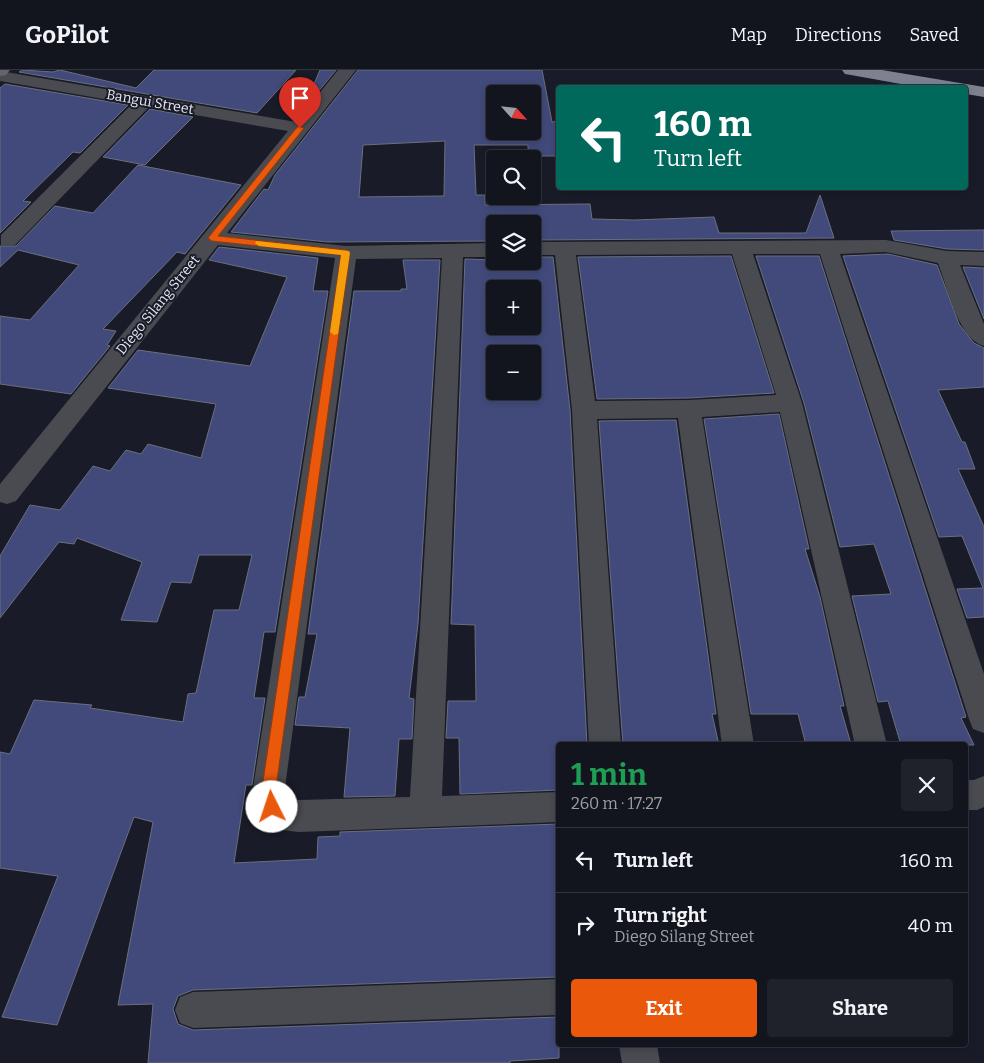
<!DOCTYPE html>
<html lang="en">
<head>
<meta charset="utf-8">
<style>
	body { margin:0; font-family:Bitter,serif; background:#20222b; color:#f1f3f6; height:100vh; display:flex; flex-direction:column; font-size:19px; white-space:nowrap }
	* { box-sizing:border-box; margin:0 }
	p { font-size:16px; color:#9d9fa4 }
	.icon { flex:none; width:28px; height:28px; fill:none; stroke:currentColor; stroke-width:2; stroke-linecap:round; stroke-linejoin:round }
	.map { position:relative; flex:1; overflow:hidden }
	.details { position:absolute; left:556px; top:672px; width:412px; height:305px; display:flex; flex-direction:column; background:#13151e; border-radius:5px; box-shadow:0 2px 8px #0003,0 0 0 1px #32343c }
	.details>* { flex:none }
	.guide { position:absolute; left:556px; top:15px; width:412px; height:105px; border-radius:5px; box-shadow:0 2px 8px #0003,0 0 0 1px #32343c; background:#00695c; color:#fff; overflow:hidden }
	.needle { width:32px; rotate:117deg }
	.buttons { position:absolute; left:486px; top:15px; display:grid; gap:10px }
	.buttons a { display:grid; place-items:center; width:55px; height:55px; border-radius:5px; background:#13151e; box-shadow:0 2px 8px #0003,0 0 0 1px #32343c; font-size:25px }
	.pin { position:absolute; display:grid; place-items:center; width:42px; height:42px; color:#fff; margin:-51px -21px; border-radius:50% 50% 50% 0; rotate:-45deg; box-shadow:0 0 5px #0007 }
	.pin .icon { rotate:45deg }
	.me { position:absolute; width:55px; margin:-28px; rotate:356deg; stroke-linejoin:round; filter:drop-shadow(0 0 4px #0008) }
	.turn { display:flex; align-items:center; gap:18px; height:105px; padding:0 15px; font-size:22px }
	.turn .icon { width:65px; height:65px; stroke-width:2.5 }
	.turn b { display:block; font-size:35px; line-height:42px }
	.round { display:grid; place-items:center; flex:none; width:52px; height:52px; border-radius:5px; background:#20222b }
	.headline { display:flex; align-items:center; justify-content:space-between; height:85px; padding:0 15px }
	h1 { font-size:30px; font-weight:700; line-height:38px; color:#1e9e55 }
	.button { display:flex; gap:10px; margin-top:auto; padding:10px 15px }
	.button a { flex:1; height:58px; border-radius:5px; background:#ea580c; color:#fff; font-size:20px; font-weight:700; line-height:58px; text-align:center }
	.button a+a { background:#20222b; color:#f1f3f6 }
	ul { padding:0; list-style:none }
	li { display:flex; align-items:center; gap:15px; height:65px; padding:0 15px; border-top:1px solid #32343c }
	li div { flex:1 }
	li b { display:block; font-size:19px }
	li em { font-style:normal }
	header { display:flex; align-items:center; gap:30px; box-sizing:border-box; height:70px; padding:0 25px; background:#13151e; border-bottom:1px solid #32343c }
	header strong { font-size:24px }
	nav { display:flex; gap:28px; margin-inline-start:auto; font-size:18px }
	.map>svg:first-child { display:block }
</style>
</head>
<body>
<header>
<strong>GoPilot</strong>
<nav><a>Map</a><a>Directions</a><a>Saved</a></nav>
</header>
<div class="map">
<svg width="984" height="993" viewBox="0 0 984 993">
	<rect width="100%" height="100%" fill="#191c28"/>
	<g fill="#414a7a" stroke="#6b6f7e" fill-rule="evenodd">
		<polygon points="22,0 53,2 60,0 136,18 154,0 296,0 257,43 19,2"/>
		<polygon points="320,0 336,0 303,40"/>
		<path d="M 358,0 L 542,0 L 552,52 L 559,51 L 559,86 L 528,86 L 528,75 L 474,75 L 476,125 L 485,125 L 485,135 L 590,134 L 592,149 L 635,150 L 714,147 L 719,163 L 806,163 L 820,125 L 834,168 L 532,170 L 532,154 L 495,154 L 495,171 L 328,172 L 231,162 L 264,119 L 268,120 L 275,105 ZM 495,24 L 532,24 L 532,61 L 495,61 ZM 445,71 L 444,126 L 359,127 L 363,75 Z"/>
		<polygon points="5,14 128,35 80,83 73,82 23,131 31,132 0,163 0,18"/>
		<polygon points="150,39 193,47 145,95 103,87"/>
		<polygon points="138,95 241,115 185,184 177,182 103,259 116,261 107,275 110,276 71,324 0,314 0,246 30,250 79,195 18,180 0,197 0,176 16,176 55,136 93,143"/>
		<polygon points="984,160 984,180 947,179 894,170 891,161"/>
		<polygon points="219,177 318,188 313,221 328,221 275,562 264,562 254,628 265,628 252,715 246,715 234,793 317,789 318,767 340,766 340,762 559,754 559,907 193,920 178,926 173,939 178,954 193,960 559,947 559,988 510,991 510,993 148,993 153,934 118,935 153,752 134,747 57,955 2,947 58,806 0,798 0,682 10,684 34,630 92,635 90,638 183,652 188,624 196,623 214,540 239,540 252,485 199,485 191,513 171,512 157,552 121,550 142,492 77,468 74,474 59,472 0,548 0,486 30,435 60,440 93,396 110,401 126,380 141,384 148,374 201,388 216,334 108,318 138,280 250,296 287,207 209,190"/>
		<polygon points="888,184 937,195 959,254 974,273 984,278 984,317 938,320 962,372 965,372 975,399 958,399 984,457 984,547 967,548 957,519 983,518 962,466 939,467 843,186"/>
		<polygon points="731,186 774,323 689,328 597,329 578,187"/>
		<polygon points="756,186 819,186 966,647 961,648 974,675 901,675 888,631 878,632 852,526 891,524 874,474 840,477 804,333"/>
		<path d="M 532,187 L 553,187 L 570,340 L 587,675 L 559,675 L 559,720 L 460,724 L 459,668 L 446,668 L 448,631 L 476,631 L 475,555 L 451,554 L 465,189 L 532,191 ZM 495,219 L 532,219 L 532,256 L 495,256 ZM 495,284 L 532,284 L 532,321 L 495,321 Z"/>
		<polygon points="403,190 440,190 418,554 409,628 414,629 412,669 399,669 395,726 344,727 350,658 295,655 299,627 305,627 317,564 308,564 354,221 401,221 401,219 407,219"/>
		<polygon points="963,197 984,198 984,249"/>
		<polygon points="779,344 809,479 805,479 820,527 844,636 840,636 851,674 806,675 798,644 751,644 704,349"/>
		<polygon points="676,350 716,644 712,644 719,675 623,675 599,351"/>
	</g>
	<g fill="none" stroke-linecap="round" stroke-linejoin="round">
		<g fill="#494b51" fill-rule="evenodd">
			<path d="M 338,0 L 356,0 L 227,163 L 346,176 L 495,173 L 495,187 L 463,187 L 442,726 L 559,722 L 559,752 L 299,762 C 269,759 261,753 252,725 L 335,188 L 218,175 L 16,431 L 7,434 L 0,432 L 0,414 L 288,61 L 149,37 L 15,175 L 8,176 L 1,175 L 1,165 L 132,34 L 0,11 L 0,1 L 296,52 ZM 442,188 L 410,727 L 299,730 L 287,729 L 284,725 L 356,189 Z"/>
			<path d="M 886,170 L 947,181 L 984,182 L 984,196 L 960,195 L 984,254 L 984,276 C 958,269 947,216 938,193 L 886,182 L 840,184 L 984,604 L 984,663 L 973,659 L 969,649 L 820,184 L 753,184 L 802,333 L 887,675 L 855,675 L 780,342 L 702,347 L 754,675 L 722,675 L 678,348 L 597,349 L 621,675 L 589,675 L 572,340 L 555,185 L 532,185 L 532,172 ZM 732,184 L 776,325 L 689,330 L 595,331 L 576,185 Z"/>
			<polygon points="984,706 984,737 977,740 966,740 966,710 974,710"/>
			<polygon points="559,909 559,945 193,958 180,953 175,940 180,927 193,922"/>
			<polygon points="619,975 657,975 660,993 622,993"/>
		</g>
		<polygon fill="#62656f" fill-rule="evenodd" points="0,0 10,0 6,5 0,6"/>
		<polygon fill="#7e8290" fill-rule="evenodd" points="842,0 882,0 984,17 984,27 966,24 966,18 923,18 851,5 845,4"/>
	</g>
	<polygon fill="#ea580c" stroke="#983908" points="298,56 304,58 218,166 346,180 350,183 275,725 278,737 276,742 272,744 267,742 261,725 341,185 212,171 208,168"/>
	<polygon fill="#f59e0b" points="256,171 349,181 350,183 338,264 334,265 330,262 341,185 259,176 255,173"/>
	<g text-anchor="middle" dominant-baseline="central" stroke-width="4" stroke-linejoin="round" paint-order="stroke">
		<g font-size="14" fill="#e6e8f1" stroke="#191c28">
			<text transform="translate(150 32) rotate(10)">Bangui Street</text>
			<text transform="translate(158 235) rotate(-51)">Diego Silang Street</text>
		</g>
	</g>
</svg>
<div class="buttons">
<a><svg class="needle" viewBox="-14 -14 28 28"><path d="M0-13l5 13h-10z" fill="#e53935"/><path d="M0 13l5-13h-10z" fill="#9d9fa4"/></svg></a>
<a><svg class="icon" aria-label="search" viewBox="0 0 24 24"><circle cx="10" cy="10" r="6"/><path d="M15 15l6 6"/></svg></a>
<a><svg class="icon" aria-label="layers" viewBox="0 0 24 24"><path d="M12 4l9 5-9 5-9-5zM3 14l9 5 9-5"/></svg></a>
<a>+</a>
<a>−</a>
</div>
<div class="pin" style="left:300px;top:58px;background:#d93025"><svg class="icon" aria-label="arrive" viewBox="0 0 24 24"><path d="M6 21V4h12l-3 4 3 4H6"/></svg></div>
<svg class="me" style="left:272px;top:737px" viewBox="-20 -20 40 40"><circle r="19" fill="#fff"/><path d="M0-13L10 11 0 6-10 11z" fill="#ea580c"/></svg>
<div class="guide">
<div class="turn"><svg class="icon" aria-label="left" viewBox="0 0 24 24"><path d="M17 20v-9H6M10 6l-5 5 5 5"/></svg><div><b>160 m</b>Turn left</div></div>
</div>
<section class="details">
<div class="headline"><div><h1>1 min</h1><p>260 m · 17:27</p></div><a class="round"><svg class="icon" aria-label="close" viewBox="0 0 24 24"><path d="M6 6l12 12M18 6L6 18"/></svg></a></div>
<ul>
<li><svg class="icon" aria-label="left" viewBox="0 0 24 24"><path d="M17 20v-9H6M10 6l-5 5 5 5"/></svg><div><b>Turn left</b></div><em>160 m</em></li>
<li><svg class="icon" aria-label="right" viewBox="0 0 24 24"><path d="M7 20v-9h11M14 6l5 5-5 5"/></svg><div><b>Turn right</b><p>Diego Silang Street</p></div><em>40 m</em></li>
</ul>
<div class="button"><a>Exit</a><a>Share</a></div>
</section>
</div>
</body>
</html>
